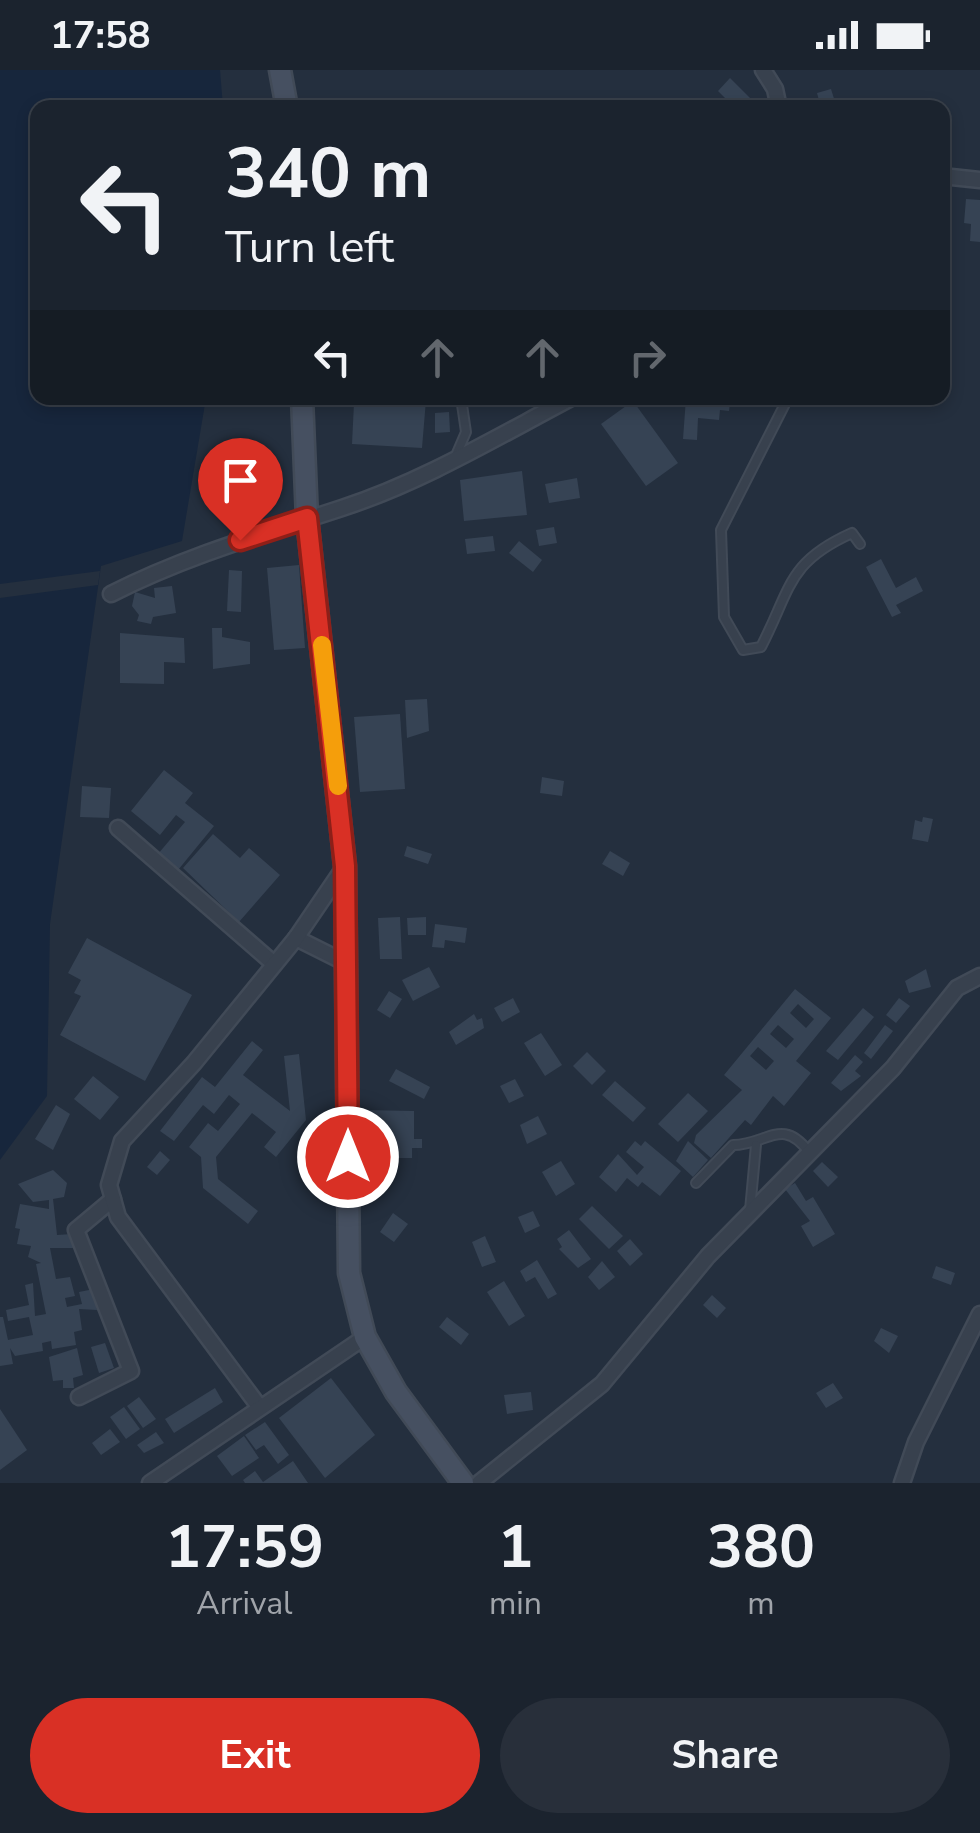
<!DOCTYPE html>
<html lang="en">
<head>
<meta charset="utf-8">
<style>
	body { margin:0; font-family:"Nunito Sans",sans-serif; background:#282f3a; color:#f1f3f6; height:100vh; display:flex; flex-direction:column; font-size:38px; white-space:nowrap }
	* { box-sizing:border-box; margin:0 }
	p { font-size:32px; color:#a0a4aa }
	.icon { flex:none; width:55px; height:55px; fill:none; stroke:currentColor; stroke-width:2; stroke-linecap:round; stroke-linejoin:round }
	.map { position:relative; height:1413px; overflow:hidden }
	.side { display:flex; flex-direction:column; background:#1b232e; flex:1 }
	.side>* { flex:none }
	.banner { position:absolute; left:30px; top:30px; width:920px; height:305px; border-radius:20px; box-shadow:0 5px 15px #0003,0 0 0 2px #39404a; background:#1b232e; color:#f1f3f6; overflow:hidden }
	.pin { position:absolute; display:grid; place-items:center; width:85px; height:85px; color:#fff; margin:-102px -42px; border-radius:50% 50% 50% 0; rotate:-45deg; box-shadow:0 0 10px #0007 }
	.pin .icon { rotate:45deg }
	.me { position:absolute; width:110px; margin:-55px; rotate:0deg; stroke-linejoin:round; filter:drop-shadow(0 0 8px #0008) }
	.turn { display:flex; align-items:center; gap:35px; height:210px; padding:0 30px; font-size:45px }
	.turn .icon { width:130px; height:130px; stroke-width:2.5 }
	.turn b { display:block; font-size:70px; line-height:85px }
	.lanes { display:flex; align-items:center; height:95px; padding:0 30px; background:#0003; justify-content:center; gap:50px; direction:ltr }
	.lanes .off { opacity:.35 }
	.eta { display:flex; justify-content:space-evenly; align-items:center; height:170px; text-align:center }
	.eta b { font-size:60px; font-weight:700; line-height:70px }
	.cta { display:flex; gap:20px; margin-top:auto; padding:20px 30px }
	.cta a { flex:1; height:115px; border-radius:60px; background:#d93025; color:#fff; font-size:40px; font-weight:700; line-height:115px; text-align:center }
	.cta a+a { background:#282f3a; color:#f1f3f6 }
	.status { display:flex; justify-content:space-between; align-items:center; height:70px; padding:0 50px; background:#1b232e; direction:ltr }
	.status svg { height:28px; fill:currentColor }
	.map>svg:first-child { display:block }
</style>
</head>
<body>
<div class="status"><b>17:58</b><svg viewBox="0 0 49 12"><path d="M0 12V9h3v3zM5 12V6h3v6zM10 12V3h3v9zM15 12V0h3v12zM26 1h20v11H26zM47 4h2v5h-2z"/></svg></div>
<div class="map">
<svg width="980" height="1413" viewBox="0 0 980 1413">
	<rect width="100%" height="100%" fill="#242f3e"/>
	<polygon fill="#17263c" points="0,0 220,0 223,37 38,38 38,328 206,328 182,471 101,496 50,854 47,1026 0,1090"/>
	<polygon fill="#242f3e" points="100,501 98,515 0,528 0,514"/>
	<g fill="#364354" fill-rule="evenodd">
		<polygon points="730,8 760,38 735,38 718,21"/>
		<polygon points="831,19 837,38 821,38 817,23"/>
		<polygon points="966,129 980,130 980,172 970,171 971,154 964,153"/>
		<polygon points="358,328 426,330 422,378 352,374 354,333"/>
		<polygon points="686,328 721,328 721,332 730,332 729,341 720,340 719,350 698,348 697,370 683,369"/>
		<polygon points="633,331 678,393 646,416 601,354"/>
		<polygon points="449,342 450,362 435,363 435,343"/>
		<polygon points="522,401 527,445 464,451 460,410"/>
		<polygon points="577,408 580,428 549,433 545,414"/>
		<polygon points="554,457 557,473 539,476 536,460"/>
		<polygon points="493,466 495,481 467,484 465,469"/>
		<polygon points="519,471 542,490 533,502 509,483"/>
		<polygon points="881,489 896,518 916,507 923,521 896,535 901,543 892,547 866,497"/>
		<polygon points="299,495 305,578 274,580 267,498"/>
		<polygon points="229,500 242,501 241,542 227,541"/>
		<polygon points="172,516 176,543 153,547 151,554 137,551 139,545 132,536 135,522 155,528 154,518"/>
		<polygon points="212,558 222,558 222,567 250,572 250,594 213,599"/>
		<polygon points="120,563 184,568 185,593 164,592 164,614 120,613"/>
		<polygon points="427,629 429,661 407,668 405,630"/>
		<polygon points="400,644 405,719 360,722 354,647"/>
		<polygon points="164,700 193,723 185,733 214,756 178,800 158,784 185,752 176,745 160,765 131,741"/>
		<polygon points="542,707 564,711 562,726 540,723"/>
		<polygon points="82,716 111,718 109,748 80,747"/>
		<polygon points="923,747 933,749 928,772 912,769 915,750 922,752"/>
		<polygon points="213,764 240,788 249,778 280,805 239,852 183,798"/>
		<polygon points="407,776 432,784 428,794 404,786"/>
		<polygon points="610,781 630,793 623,806 602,794"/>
		<polygon points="400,847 402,889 380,889 378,848"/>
		<polygon points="426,847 426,865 408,865 407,848"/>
		<polygon points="435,854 467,858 465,873 445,870 444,878 432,877"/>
		<polygon points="87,868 192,925 145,1011 60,965 81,926 74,923 81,910 68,903"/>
		<polygon points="429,897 440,917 413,931 402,910"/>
		<polygon points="926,899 931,917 909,923 905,911"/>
		<path d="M 795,919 L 831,948 L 796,991 L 811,1003 L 784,1036 L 773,1026 L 751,1055 L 745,1050 L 711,1088 L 694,1073 L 696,1065 L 742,1020 L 724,1005 ZM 798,934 L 814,949 L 806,958 L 790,943 ZM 778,955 L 794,969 L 786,978 L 770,964 ZM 758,977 L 774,991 L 766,1000 L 750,986 Z"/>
		<polygon points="389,921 402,929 390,948 377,940"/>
		<polygon points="513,928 520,942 502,952 494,938"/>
		<polygon points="899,928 910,936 896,953 886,945"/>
		<polygon points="863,938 874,947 838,990 826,981"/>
		<polygon points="474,944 477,950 482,948 484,958 456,975 449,962"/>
		<polygon points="885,955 893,961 871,989 864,983"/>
		<polygon points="541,963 562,995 545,1006 524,973"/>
		<polygon points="252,971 263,980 243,1005 290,1041 284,986 299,984 306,1050 276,1087 264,1077 276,1062 252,1043 216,1087 218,1109 258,1141 248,1154 203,1118 201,1087 189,1077 208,1053 218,1061 240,1034 229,1025 214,1044 203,1035 174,1071 160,1061 202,1007 215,1017"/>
		<polygon points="587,982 606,1001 592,1015 573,996"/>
		<polygon points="855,985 863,992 855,1001 861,1006 841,1021 831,1013"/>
		<polygon points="396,999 430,1017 424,1029 389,1011"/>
		<polygon points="93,1006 119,1027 100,1050 74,1029"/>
		<polygon points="515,1009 524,1026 509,1033 500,1016"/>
		<polygon points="615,1011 646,1038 633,1052 602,1025"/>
		<polygon points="688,1023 708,1041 678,1072 658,1054"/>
		<polygon points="56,1035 70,1044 53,1080 35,1069"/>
		<polygon points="362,1040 414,1041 414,1069 422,1069 422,1078 412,1078 412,1088 361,1088"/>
		<polygon points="538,1046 547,1064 527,1074 520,1055"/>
		<polygon points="635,1071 641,1076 645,1071 681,1101 660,1126 642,1112 638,1117 627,1108 616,1122 599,1107 618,1084 637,1105 644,1097 626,1082"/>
		<polygon points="688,1071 708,1090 693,1107 676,1091"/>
		<polygon points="160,1081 170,1090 157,1105 147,1097"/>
		<polygon points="561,1091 575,1114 556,1126 542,1102"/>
		<polygon points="822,1092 838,1107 828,1117 813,1101"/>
		<polygon points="53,1100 67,1113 64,1127 53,1129 57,1165 72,1164 74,1178 50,1178 56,1209 70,1207 75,1226 65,1228 67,1237 82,1234 79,1222 94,1219 97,1240 79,1239 82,1260 74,1262 76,1275 52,1279 51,1271 42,1273 43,1281 15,1286 10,1278 13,1294 0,1296 0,1247 3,1247 8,1270 33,1265 29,1247 8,1251 6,1240 29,1235 25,1215 33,1213 35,1246 46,1244 36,1194 41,1193 28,1187 31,1176 17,1174 20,1159 15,1158 20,1134 49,1139 49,1130 33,1132 18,1114"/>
		<polygon points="795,1113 806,1131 813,1127 835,1164 813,1177 801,1156 810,1151 785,1119"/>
		<polygon points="592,1136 623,1166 609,1179 579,1149"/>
		<polygon points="533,1141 540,1156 525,1163 518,1147"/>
		<polygon points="393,1143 408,1154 394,1172 380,1162"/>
		<polygon points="569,1160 591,1189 578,1198 559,1179 562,1177 557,1169"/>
		<polygon points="485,1166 496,1192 482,1197 472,1172"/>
		<polygon points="630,1169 643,1184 630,1196 617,1181"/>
		<polygon points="537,1190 557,1224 548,1229 535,1207 526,1212 520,1201"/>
		<polygon points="602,1191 615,1207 599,1220 588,1207"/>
		<polygon points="936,1196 955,1203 951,1215 932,1208"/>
		<polygon points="504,1211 525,1246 509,1256 487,1222"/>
		<polygon points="712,1225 726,1238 717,1248 703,1235"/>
		<polygon points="447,1247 469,1264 461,1275 439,1257"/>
		<polygon points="881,1258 898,1266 889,1283 874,1271"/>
		<polygon points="105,1273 114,1298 99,1303 91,1277"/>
		<polygon points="77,1278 83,1305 73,1308 74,1318 63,1318 63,1310 53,1311 49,1287"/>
		<polygon points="331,1308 375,1365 325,1408 279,1348"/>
		<polygon points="833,1313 843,1328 826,1338 816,1323"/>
		<polygon points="215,1318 223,1332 174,1363 165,1349"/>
		<polygon points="531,1322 533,1340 507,1344 504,1325"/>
		<polygon points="139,1327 156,1349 143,1358 127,1336"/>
		<polygon points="124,1337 140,1359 126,1369 110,1347"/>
		<polygon points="0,1339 27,1380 0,1400"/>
		<polygon points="265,1352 289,1385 278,1394 264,1375 256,1380 245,1365"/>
		<polygon points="110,1359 120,1372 101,1385 92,1373"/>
		<polygon points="156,1362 164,1373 144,1383 137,1375"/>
		<polygon points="244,1366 259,1388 232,1406 217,1386"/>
		<polygon points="293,1391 308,1413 245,1413 243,1410 255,1401 263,1412"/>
	</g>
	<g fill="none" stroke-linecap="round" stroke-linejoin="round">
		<g stroke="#414a57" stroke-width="12">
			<g id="service">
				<path d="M 788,328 L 721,460 L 724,547 L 743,580 L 761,577 C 791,519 787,492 852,463 L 860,474"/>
				<polyline points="454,390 466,362 461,328"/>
				<path d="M 696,1113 L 733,1075 C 767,1075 782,1046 809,1082"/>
				<polyline points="750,1140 756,1075"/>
			</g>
		</g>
		<g stroke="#414a57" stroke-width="19">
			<g id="minor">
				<polyline points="763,0 775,19 779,38"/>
				<polyline points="942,106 980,110"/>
				<path d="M 111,524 C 186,486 263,464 342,438 C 422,412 497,367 571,328"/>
				<polyline points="118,758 273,893"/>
				<polyline points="296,868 346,893"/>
				<polyline points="79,1327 131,1301 76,1160 113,1129"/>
				<polyline points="258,1335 118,1147 109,1115 122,1071 194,993 296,868 345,796"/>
				<polyline points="150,1413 365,1267"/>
				<polyline points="479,1413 602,1314 708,1186 893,998 957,918 980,906"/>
				<polyline points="902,1413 916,1372 980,1244"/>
			</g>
		</g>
		<g stroke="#414a57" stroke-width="25">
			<g id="secondary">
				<polyline points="280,0 287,38"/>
				<polyline points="302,328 307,448 345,796 349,1203 365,1267 396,1322 463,1413"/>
			</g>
		</g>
		<use href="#service" stroke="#38414e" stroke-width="8"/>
		<use href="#minor" stroke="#38414e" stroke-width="14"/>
		<use href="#secondary" stroke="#465061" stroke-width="20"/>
	</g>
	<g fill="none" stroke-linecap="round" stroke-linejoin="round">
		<g stroke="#8d1f18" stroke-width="25">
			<polyline id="route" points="240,470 307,448 345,796 348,1087"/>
		</g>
		<use href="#route" stroke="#d93025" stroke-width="18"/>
		<polyline stroke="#f59e0b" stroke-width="18" points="322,575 338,716"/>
	</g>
</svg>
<div class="pin" style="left:240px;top:470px;background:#d93025"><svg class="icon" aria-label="arrive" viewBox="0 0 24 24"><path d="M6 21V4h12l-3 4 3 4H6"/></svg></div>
<svg class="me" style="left:348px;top:1087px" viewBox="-20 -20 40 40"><circle r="17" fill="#d93025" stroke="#fff" stroke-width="3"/><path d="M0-11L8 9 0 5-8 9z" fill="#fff"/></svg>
<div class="banner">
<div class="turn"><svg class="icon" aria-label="left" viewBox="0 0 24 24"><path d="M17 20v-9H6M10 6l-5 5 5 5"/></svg><div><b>340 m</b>Turn left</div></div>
<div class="lanes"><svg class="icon" aria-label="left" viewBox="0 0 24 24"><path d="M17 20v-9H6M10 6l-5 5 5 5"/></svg><svg class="icon off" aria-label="ahead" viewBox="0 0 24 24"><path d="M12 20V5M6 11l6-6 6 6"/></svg><svg class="icon off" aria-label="ahead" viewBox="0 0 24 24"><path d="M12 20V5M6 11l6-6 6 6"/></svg><svg class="icon off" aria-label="right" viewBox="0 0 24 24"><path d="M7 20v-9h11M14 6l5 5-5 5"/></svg></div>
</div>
</div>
<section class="side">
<div class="eta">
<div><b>17:59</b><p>Arrival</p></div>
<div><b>1</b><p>min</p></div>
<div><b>380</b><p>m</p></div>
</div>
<div class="cta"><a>Exit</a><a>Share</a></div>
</section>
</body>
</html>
